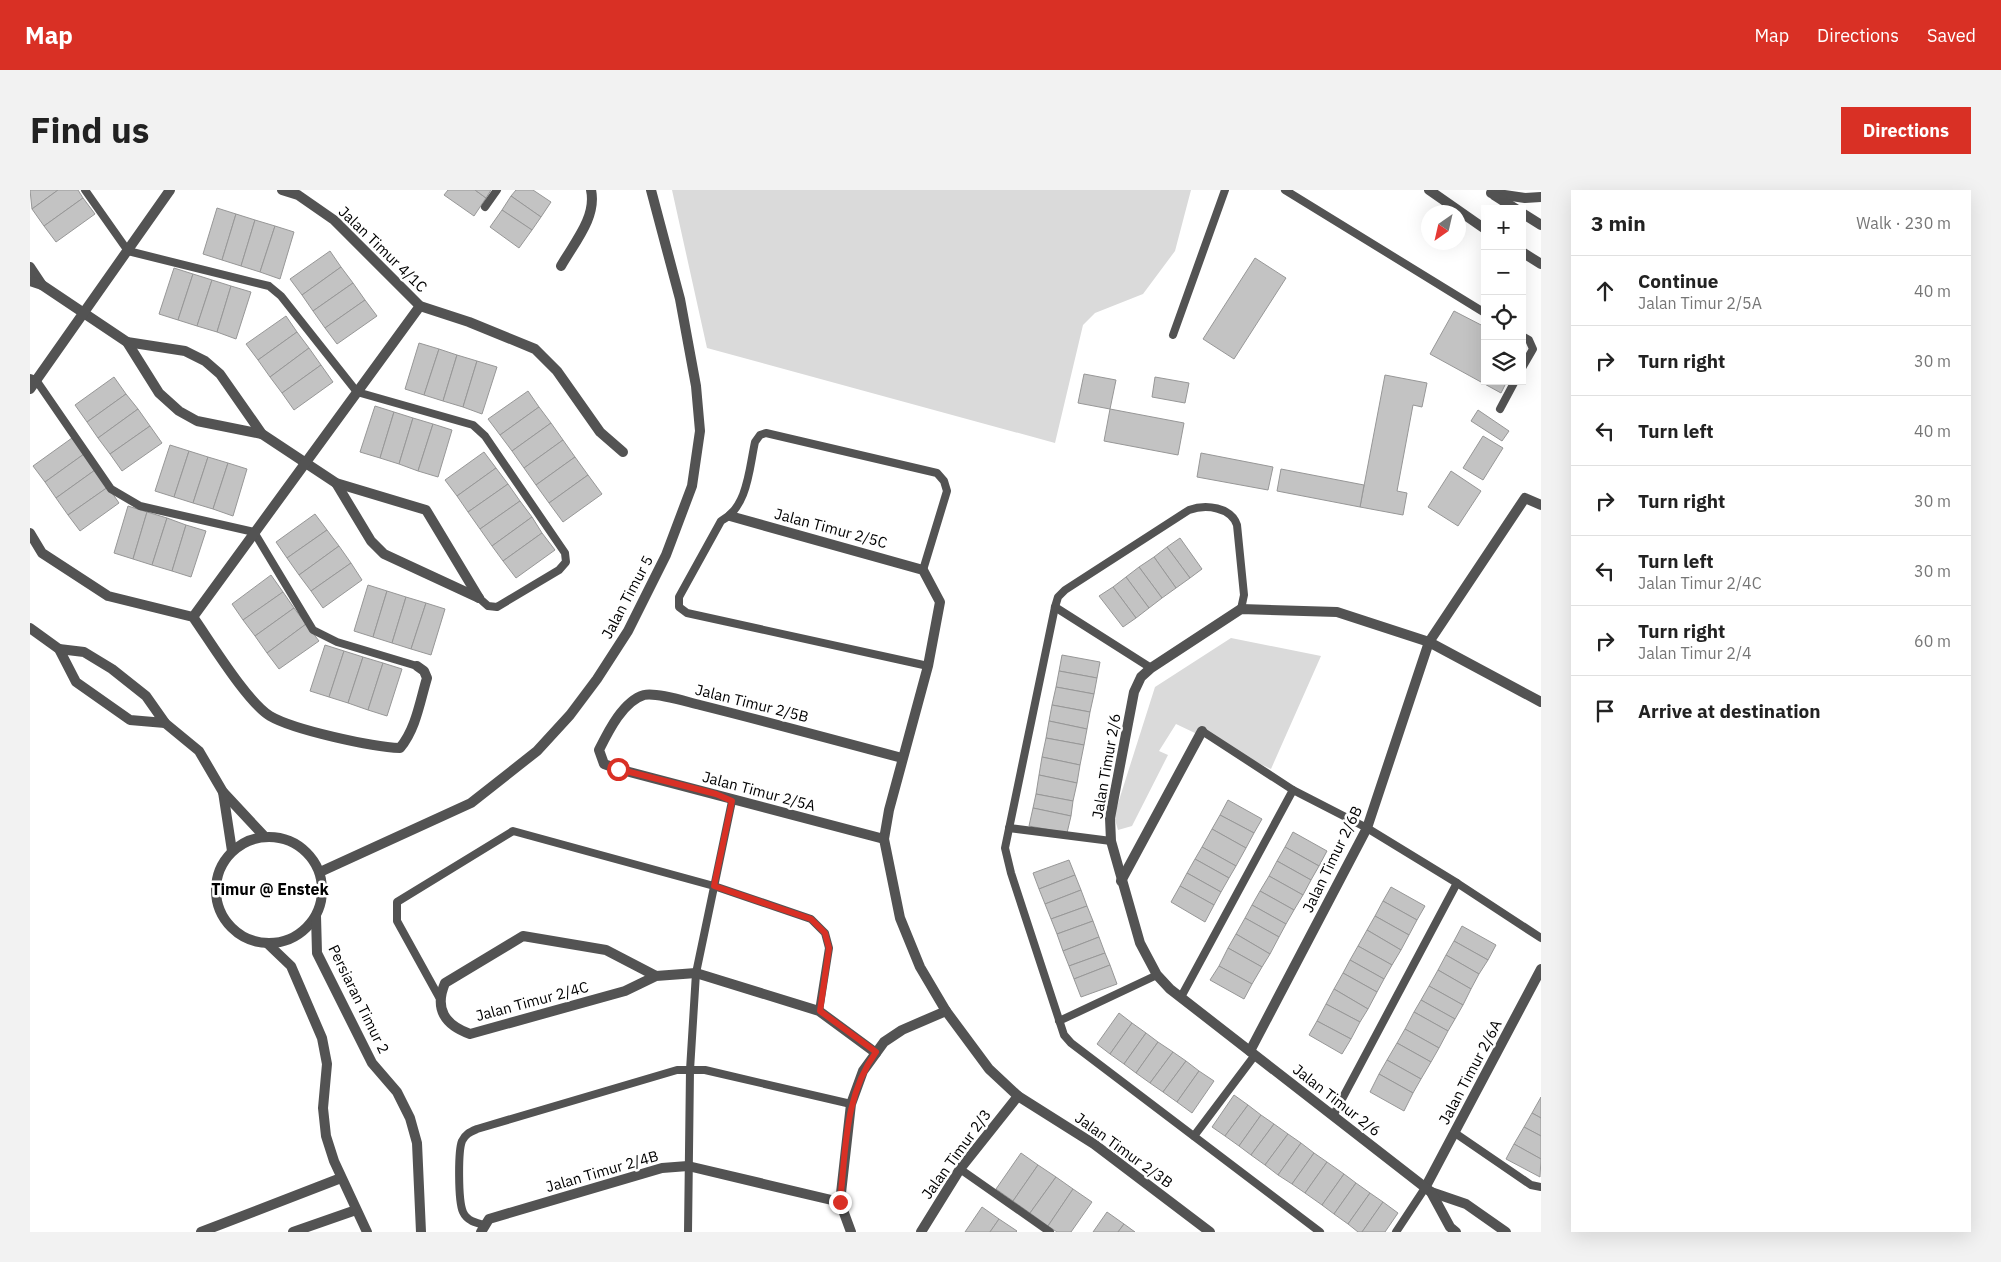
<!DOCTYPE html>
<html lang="en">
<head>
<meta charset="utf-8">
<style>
  body { margin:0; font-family:"IBM Plex Sans",sans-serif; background:#f2f2f2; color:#222 }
  .controls { position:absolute; right:15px; top:15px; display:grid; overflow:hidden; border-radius:0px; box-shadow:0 5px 20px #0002 }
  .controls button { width:45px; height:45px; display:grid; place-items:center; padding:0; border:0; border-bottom:1px solid #e0e0e0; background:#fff; color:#222; font:25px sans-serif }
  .compass { position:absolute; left:1391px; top:15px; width:45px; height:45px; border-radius:50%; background:#fff; box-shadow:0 5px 20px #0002; rotate:214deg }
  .stop { position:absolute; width:15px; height:15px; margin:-11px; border:4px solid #d93025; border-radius:50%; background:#fff }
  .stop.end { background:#d93025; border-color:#fff; box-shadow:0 1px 5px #0008 }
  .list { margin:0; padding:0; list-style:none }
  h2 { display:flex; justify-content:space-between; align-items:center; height:65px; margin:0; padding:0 20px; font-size:21px }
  h2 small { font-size:16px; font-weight:400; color:#767676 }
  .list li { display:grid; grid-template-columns:32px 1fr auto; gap:15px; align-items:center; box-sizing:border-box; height:70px; padding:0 20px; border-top:1px solid #e0e0e0 }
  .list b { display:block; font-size:19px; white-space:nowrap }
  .list p { margin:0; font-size:16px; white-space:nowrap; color:#767676 }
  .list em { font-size:16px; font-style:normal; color:#767676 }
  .icon { flex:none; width:28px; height:28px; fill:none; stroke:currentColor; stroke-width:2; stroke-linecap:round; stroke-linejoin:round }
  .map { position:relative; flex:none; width:1511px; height:1042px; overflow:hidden; border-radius:0px }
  header { display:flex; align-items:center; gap:30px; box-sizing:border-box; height:70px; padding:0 25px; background:#d93025; color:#fff }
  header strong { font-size:24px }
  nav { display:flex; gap:28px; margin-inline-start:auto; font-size:18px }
  .intro { display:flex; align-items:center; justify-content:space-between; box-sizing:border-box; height:120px; padding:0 30px }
  h1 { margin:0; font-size:35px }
  .button { padding:12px 22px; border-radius:0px; background:#d93025; color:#fff; font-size:18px; font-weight:700 }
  main { display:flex; gap:30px; padding:0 30px }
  aside { flex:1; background:#fff; border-radius:0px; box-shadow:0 5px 20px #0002 }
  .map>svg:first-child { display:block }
</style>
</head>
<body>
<header>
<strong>Map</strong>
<nav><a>Map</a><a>Directions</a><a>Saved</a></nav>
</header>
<div class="intro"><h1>Find us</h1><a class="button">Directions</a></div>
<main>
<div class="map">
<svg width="1511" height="1042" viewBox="0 0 1511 1042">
  <rect width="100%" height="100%" fill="#fff"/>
  <g fill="#dadada">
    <polygon points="642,0 1161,0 1145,61 1113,104 1065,123 1053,135 1025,253 677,158"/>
    <polygon points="1201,448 1291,466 1241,579 1146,534 1129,561 1138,565 1102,636 1088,640 1084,626 1125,497"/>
  </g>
  <g fill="#c3c3c3" stroke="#979797">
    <polygon points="0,0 28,0 2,19"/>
    <polygon points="28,0 48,0 53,8 14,36 2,19"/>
    <polygon points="418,0 445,0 456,8 444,26 414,5"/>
    <polygon points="445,0 461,0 456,8"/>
    <polygon points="486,0 503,0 521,12 511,27 481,6"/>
    <polygon points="481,6 511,27 502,40 472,20"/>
    <polygon points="53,8 65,24 26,52 14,36"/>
    <polygon points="187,18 206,24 192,70 173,64"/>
    <polygon points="472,20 502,40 489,58 460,37"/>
    <polygon points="206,24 225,30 211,76 192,70"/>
    <polygon points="225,30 245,36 230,82 211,76"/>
    <polygon points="245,36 264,42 250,89 230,82"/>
    <polygon points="300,61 311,77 272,105 260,89"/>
    <polygon points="1225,68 1256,88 1204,169 1173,149"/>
    <polygon points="311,77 323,93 283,121 272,105"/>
    <polygon points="144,78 163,84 148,130 129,124"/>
    <polygon points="163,84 182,90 167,136 148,130"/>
    <polygon points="182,90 201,96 187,142 167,136"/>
    <polygon points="323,93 335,110 295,138 283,121"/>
    <polygon points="201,96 221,102 206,149 187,142"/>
    <polygon points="335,110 347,126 307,154 295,138"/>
    <polygon points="1424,121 1455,137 1455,191 1477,191 1471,203 1400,164"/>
    <polygon points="256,126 267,142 228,170 216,154"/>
    <polygon points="267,142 279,158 240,187 228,170"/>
    <polygon points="389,153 409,159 394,205 375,199"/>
    <polygon points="279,158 291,175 252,203 240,187"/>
    <polygon points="409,159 427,165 413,211 394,205"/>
    <polygon points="427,165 447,171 433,217 413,211"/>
    <polygon points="447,171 467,177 452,224 433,217"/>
    <polygon points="291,175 303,192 264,220 252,203"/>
    <polygon points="1054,184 1086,190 1080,219 1048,213"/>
    <polygon points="1355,185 1397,193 1392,217 1383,215 1367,301 1377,303 1373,325 1330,317"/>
    <polygon points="84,187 96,204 57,232 45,215"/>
    <polygon points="1125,187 1159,193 1155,213 1122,207"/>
    <polygon points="498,201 509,217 470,245 458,229"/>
    <polygon points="96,204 108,219 68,248 57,232"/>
    <polygon points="345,216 364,222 350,268 330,262"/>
    <polygon points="509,217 521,233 482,261 470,245"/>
    <polygon points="108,219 120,236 80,264 68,248"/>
    <polygon points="1080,219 1154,233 1148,265 1074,251"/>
    <polygon points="1448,220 1479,241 1472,251 1441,231"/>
    <polygon points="364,222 383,228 369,274 350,268"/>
    <polygon points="383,228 403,234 388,281 369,274"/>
    <polygon points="521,233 533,250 494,278 482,261"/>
    <polygon points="403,234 422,240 408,287 388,281"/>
    <polygon points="120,236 132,253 92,281 80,264"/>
    <polygon points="1453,246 1473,258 1453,290 1433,278"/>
    <polygon points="42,248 54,264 15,292 3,276"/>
    <polygon points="533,250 545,267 506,295 494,278"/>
    <polygon points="140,255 159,261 144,307 125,301"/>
    <polygon points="159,261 178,267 163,313 144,307"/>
    <polygon points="454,262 466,278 427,306 415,290"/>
    <polygon points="1171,263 1243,277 1238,300 1167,287"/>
    <polygon points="54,264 65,280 26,308 15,292"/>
    <polygon points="178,267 198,273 183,319 163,313"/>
    <polygon points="545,267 558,285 519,313 506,295"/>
    <polygon points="198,273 217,279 203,326 183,319"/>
    <polygon points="466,278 478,294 438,322 427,306"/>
    <polygon points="1251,279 1334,295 1330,317 1247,301"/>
    <polygon points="65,280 78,297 38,325 26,308"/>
    <polygon points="1421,281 1451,301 1428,336 1398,317"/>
    <polygon points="558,285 572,304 533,332 519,313"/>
    <polygon points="478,294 490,311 450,339 438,322"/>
    <polygon points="78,297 89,313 50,341 38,325"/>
    <polygon points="490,311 502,327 462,356 450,339"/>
    <polygon points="98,316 117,322 103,369 84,363"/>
    <polygon points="117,322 137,328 122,375 103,369"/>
    <polygon points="285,324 297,340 257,368 246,352"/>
    <polygon points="502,327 512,343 473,371 462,356"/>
    <polygon points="137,328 156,335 142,381 122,375"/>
    <polygon points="156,335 176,341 161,387 142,381"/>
    <polygon points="297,340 309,356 269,385 257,368"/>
    <polygon points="512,343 525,360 486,388 473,371"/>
    <polygon points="1150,348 1172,379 1160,388 1137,357"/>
    <polygon points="309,356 321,373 281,401 269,385"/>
    <polygon points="1137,357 1160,388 1146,398 1124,367"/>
    <polygon points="1124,367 1146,398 1132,408 1109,377"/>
    <polygon points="321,373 332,390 293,418 281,401"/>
    <polygon points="1109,377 1132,408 1119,418 1096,387"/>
    <polygon points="241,385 253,402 213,430 202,414"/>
    <polygon points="1096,387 1119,418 1106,428 1083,397"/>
    <polygon points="338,395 357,401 343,447 324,441"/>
    <polygon points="1083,397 1106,428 1093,437 1069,406"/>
    <polygon points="357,401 376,407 362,453 343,447"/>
    <polygon points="253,402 264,418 225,446 213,430"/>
    <polygon points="376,407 396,413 381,459 362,453"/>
    <polygon points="396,413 415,419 401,465 381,459"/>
    <polygon points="264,418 276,434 237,463 225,446"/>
    <polygon points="276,434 289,451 249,479 237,463"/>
    <polygon points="295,455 314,461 299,507 280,501"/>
    <polygon points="314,461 333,467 318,513 299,507"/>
    <polygon points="1032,465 1070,472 1067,488 1029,481"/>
    <polygon points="333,467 353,473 338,520 318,513"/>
    <polygon points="353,473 372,479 357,526 338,520"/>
    <polygon points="1029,481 1067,488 1064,504 1026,497"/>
    <polygon points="1026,497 1064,504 1060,522 1022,515"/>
    <polygon points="1022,515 1060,522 1057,539 1019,531"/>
    <polygon points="1019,531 1057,539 1054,555 1016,548"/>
    <polygon points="1016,548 1054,555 1050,575 1012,567"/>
    <polygon points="1012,567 1050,575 1047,593 1009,585"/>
    <polygon points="1009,585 1047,593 1043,611 1006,604"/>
    <polygon points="1006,604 1043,611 1041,626 1003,618"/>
    <polygon points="1198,610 1232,629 1224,643 1190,625"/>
    <polygon points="1003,618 1041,626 1037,643 999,636"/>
    <polygon points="1190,625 1224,643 1216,658 1182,639"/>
    <polygon points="1182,639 1216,658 1206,676 1172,657"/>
    <polygon points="1263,642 1297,661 1289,676 1255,657"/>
    <polygon points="1172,657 1206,676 1199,688 1165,669"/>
    <polygon points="1255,657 1289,676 1281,690 1247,671"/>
    <polygon points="1165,669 1199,688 1191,702 1157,683"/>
    <polygon points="1039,670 1045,685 1009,699 1003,683"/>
    <polygon points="1247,671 1281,690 1273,705 1239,686"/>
    <polygon points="1157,683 1191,702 1184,715 1150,696"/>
    <polygon points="1045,685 1051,700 1015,714 1009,699"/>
    <polygon points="1239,686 1273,705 1264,720 1230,701"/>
    <polygon points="1150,696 1184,715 1175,732 1141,712"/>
    <polygon points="1361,697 1395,716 1387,730 1353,711"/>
    <polygon points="1051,700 1057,716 1021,729 1015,714"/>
    <polygon points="1230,701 1264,720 1256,734 1222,715"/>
    <polygon points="1353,711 1387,730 1379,745 1345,726"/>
    <polygon points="1222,715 1256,734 1249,747 1215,728"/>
    <polygon points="1057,716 1063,731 1027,744 1021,729"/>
    <polygon points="1345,726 1379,745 1371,760 1337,740"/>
    <polygon points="1215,728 1249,747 1240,764 1206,744"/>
    <polygon points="1063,731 1069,747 1033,761 1027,744"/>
    <polygon points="1432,736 1466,755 1458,770 1424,751"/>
    <polygon points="1337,740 1371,760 1362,775 1328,756"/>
    <polygon points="1206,744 1240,764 1232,777 1198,758"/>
    <polygon points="1069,747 1075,763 1039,776 1033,761"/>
    <polygon points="1424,751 1458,770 1449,784 1416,765"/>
    <polygon points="1328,756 1362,775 1354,789 1320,770"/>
    <polygon points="1198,758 1232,777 1222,794 1189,776"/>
    <polygon points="1075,763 1080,775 1044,789 1039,776"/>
    <polygon points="1416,765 1449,784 1441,799 1408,780"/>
    <polygon points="1320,770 1354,789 1347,802 1313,783"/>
    <polygon points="1080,775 1087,794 1051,807 1044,789"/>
    <polygon points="1189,776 1222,794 1214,809 1180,790"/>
    <polygon points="1408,780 1441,799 1433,815 1399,796"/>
    <polygon points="1313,783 1347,802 1338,819 1304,799"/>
    <polygon points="1399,796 1433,815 1425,829 1391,810"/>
    <polygon points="1304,799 1338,819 1330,832 1296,814"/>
    <polygon points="1391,810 1425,829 1418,841 1384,822"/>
    <polygon points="1296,814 1330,832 1321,849 1287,831"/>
    <polygon points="1384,822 1418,841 1409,858 1375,839"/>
    <polygon points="1089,823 1102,833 1080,864 1067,854"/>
    <polygon points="1287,831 1321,849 1312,864 1279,845"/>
    <polygon points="1102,833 1116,843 1094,874 1080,864"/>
    <polygon points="1375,839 1409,858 1401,872 1367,853"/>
    <polygon points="1116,843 1128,852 1106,883 1094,874"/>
    <polygon points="1128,852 1143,862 1120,893 1106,883"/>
    <polygon points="1367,853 1401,872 1391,889 1357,870"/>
    <polygon points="1143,862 1156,871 1133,902 1120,893"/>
    <polygon points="1357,870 1391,889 1383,903 1349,884"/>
    <polygon points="1156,871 1169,881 1147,912 1133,902"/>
    <polygon points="1169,881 1184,891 1162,923 1147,912"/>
    <polygon points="1349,884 1383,903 1374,921 1340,902"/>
    <polygon points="1204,905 1218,915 1195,946 1182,937"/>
    <polygon points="1511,907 1511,928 1502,923"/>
    <polygon points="1218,915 1231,925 1209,956 1195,946"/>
    <polygon points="1502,923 1511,928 1511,946 1494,937"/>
    <polygon points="1231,925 1244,934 1221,965 1209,956"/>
    <polygon points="1244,934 1258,944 1235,975 1221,965"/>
    <polygon points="1494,937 1511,946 1511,969 1484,954"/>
    <polygon points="1258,944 1271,953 1248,985 1235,975"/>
    <polygon points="1271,953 1284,963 1262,994 1248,985"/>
    <polygon points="1484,954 1511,969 1510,987 1476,969"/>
    <polygon points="991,963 1008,975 983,1011 966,999"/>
    <polygon points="1284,963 1297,972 1275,1003 1262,994"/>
    <polygon points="1297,972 1314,984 1292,1015 1275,1003"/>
    <polygon points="1008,975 1026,987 1000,1023 983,1011"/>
    <polygon points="1314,984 1326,993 1304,1024 1292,1015"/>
    <polygon points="1026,987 1043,999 1018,1036 1000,1023"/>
    <polygon points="1326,993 1340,1003 1318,1034 1304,1024"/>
    <polygon points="1043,999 1062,1012 1041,1042 1027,1042 1018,1036"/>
    <polygon points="1340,1003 1353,1012 1332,1042 1328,1042 1318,1034"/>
    <polygon points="1353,1012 1368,1023 1355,1042 1332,1042"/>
    <polygon points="952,1017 969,1029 960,1042 935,1042"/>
    <polygon points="1077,1022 1094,1034 1088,1042 1063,1042"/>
    <polygon points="969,1029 987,1041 986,1042 960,1042"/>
    <polygon points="1094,1034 1105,1042 1088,1042"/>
  </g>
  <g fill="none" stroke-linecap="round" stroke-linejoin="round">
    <g stroke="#535353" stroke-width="8">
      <polyline points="55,0 98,61 239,96 251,106 327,202 443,235 455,246 535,363 536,372 529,380 467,417 458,416 449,408"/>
      <polyline points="1255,0 1455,123"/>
      <polyline points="455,17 467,0"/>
      <polyline points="1143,145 1195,0"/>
      <polyline points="1492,146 1499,150 1503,159 1492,178"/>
      <polyline points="0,188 6,190 81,299 110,316 224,342 283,440 307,452 387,476"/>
      <polyline points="1470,219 1485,191"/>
      <path d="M893,380L917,301L914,291L907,283L736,243L730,245L725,252C719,279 718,317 691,331L649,407V417L657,423L898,476"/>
      <polyline points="1025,417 1121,478"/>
      <path d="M1211,419L1214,405L1207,335C1201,317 1176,314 1159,320L1035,400L1028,407L1025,417L975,658L981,683L1034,845L1041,853L1290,1042"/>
      <polyline points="1172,541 1263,600"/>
      <polyline points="979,638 1081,651"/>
      <polyline points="1427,693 1511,748"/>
      <polyline points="409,807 367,731 367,712 483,641 684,696 781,729 795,743 799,758 789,821"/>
      <polyline points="1151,807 1263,600 1337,638 1427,693 1303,926"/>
      <polyline points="1029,831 1127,785"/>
      <polyline points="1425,943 1501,995 1511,997"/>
      <polyline points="1164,946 1225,865"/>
      <polyline points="930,979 1020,1042"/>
      <path d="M455,1035C446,1033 437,1031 433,1022C428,1011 428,961 432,951C435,944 440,942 447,939L647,880H675L821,914"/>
      <polyline points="658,1042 660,880 666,783 702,611"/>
      <polyline points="1366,1042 1395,998"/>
    </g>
    <g stroke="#535353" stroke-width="10">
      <polyline points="252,0 268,5 304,30 390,116 439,132 505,159 527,181 570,242 593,262"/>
      <path d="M531,76C544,53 567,27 561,0"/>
      <polyline points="0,77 12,95"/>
      <polyline points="0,91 12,95 97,152 129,203 149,221 167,231 232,244"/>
      <polyline points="97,152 155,161 175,171 190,184 232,244 306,293 396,320 449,408"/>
      <polyline points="0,199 140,0"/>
      <polyline points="306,293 341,351 354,364 449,408"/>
      <polyline points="700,326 893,380 910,412 898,476 859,620 854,649 870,728 890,777 916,821 959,879 988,906 1064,954 1180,1042"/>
      <path d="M0,343L12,363L78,406L163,427C180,451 217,512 240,526C264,540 342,557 370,558C386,539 390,511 397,488L394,481L387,476"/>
      <polyline points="163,427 390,116"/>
      <polyline points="0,438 29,459 46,492 100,530 135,533"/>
      <polyline points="29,459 54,462 82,479 116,506 135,533 169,561 193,602 234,646"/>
      <polyline points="193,602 202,661"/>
      <path d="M854,649L588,579L574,574L569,560C578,542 593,511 614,505C626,502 657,512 670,515C738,532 805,550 872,568"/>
      <polyline points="1091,691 1172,541"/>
      <path d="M626,786L576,760L493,746L415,793C404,819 415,835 440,844L595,801L626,786L666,783L789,821L846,863"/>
      <polyline points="1220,861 1337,638 1399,452 1495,308 1511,315"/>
      <polyline points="1395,998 1511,779"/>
      <polyline points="1401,1002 1436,1014 1476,1042"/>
      <polyline points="171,1042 311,988"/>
      <polyline points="263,1042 326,1020"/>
      <polyline points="451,1042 459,1029 632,978 658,976 810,1012"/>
      <polyline points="821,1042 810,1012 821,914 833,881 854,852 872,840 916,821"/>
      <polyline points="891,1042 930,979 988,906"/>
      <polyline points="1426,1042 1420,1037 1401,1002 1140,799 1127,785 1110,753 1081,651 1080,628 1104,502 1111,487 1121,478 1211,419 1307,422 1399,452 1511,512"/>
    </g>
    <g stroke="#535353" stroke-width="10">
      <polyline points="1399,0 1455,39"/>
      <polyline points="1461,3 1495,8 1511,7"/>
      <polyline points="1464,5 1486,19"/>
      <polyline points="1492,23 1511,35"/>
      <polyline points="1492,62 1511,74"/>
      <circle cx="239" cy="700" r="53"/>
      <polyline points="290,682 441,613 507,561 540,525 567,489 598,441 636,365 662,296 670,241 666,196 650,109 621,0"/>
      <polyline points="286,726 287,763 342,873 367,902 380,928 387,953 391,1042"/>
      <polyline points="238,754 261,776 292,848 297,874 293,918 296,946 304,971 337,1042"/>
    </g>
  </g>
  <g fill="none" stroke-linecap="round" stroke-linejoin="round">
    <path stroke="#d93025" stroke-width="6" d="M588,579L686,604L702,611L684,696L781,729L795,743L799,758L790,821L846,862C814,906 816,960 810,1012"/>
  </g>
  <g text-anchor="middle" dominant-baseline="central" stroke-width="5" stroke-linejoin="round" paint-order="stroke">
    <g font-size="15" fill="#000" stroke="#fff">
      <text transform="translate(353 59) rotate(44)">Jalan Timur 4/1C</text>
      <text transform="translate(801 338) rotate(15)">Jalan Timur 2/5C</text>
      <text transform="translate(597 407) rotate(-62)">Jalan Timur 5</text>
      <text transform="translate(722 513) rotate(14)">Jalan Timur 2/5B</text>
      <text transform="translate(1076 576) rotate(-80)">Jalan Timur 2/6</text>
      <text transform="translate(729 601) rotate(15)">Jalan Timur 2/5A</text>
      <text transform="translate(1302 669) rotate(-64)">Jalan Timur 2/6B</text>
      <text transform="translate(329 809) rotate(64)">Persiaran Timur 2</text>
      <text transform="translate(502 811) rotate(-15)">Jalan Timur 2/4C</text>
      <text transform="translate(1440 882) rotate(-62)">Jalan Timur 2/6A</text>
      <text transform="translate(1307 910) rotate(38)">Jalan Timur 2/6</text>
      <text transform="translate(1094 960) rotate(36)">Jalan Timur 2/3B</text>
      <text transform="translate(926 964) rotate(-54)">Jalan Timur 2/3</text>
      <text transform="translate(572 981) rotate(-16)">Jalan Timur 2/4B</text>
    </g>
    <g font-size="16" font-weight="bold" fill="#000" stroke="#fff">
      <text x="240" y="699">Timur @ Enstek</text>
    </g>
  </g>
</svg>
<div class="controls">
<button>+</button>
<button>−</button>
<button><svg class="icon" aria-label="locate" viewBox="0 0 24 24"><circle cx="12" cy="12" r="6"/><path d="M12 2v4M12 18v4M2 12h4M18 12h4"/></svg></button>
<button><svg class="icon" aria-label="layers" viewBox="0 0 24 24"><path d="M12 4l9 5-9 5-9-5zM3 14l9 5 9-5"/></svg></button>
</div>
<svg class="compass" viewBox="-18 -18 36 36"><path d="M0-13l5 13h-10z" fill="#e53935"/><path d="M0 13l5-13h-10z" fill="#767676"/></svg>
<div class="stop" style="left:588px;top:579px"></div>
<div class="stop end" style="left:810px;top:1012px"></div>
</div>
<aside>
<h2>3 min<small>Walk · 230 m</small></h2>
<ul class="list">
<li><svg class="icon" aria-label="ahead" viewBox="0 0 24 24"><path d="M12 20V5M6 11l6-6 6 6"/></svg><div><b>Continue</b><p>Jalan Timur 2/5A</p></div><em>40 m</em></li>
<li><svg class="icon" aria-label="right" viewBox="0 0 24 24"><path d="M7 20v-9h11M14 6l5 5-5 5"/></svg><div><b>Turn right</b></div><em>30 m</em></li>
<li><svg class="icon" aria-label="left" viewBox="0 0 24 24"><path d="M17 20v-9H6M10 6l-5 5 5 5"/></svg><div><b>Turn left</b></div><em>40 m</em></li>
<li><svg class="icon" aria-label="right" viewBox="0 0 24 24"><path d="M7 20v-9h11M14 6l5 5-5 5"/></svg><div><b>Turn right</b></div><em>30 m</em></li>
<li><svg class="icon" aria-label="left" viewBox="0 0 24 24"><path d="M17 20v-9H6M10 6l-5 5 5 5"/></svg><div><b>Turn left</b><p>Jalan Timur 2/4C</p></div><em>30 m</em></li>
<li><svg class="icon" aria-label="right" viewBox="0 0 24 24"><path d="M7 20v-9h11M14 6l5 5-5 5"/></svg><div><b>Turn right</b><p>Jalan Timur 2/4</p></div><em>60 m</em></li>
<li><svg class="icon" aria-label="arrive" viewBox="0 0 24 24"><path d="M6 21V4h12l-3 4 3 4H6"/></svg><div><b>Arrive at destination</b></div></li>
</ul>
</aside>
</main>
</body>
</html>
